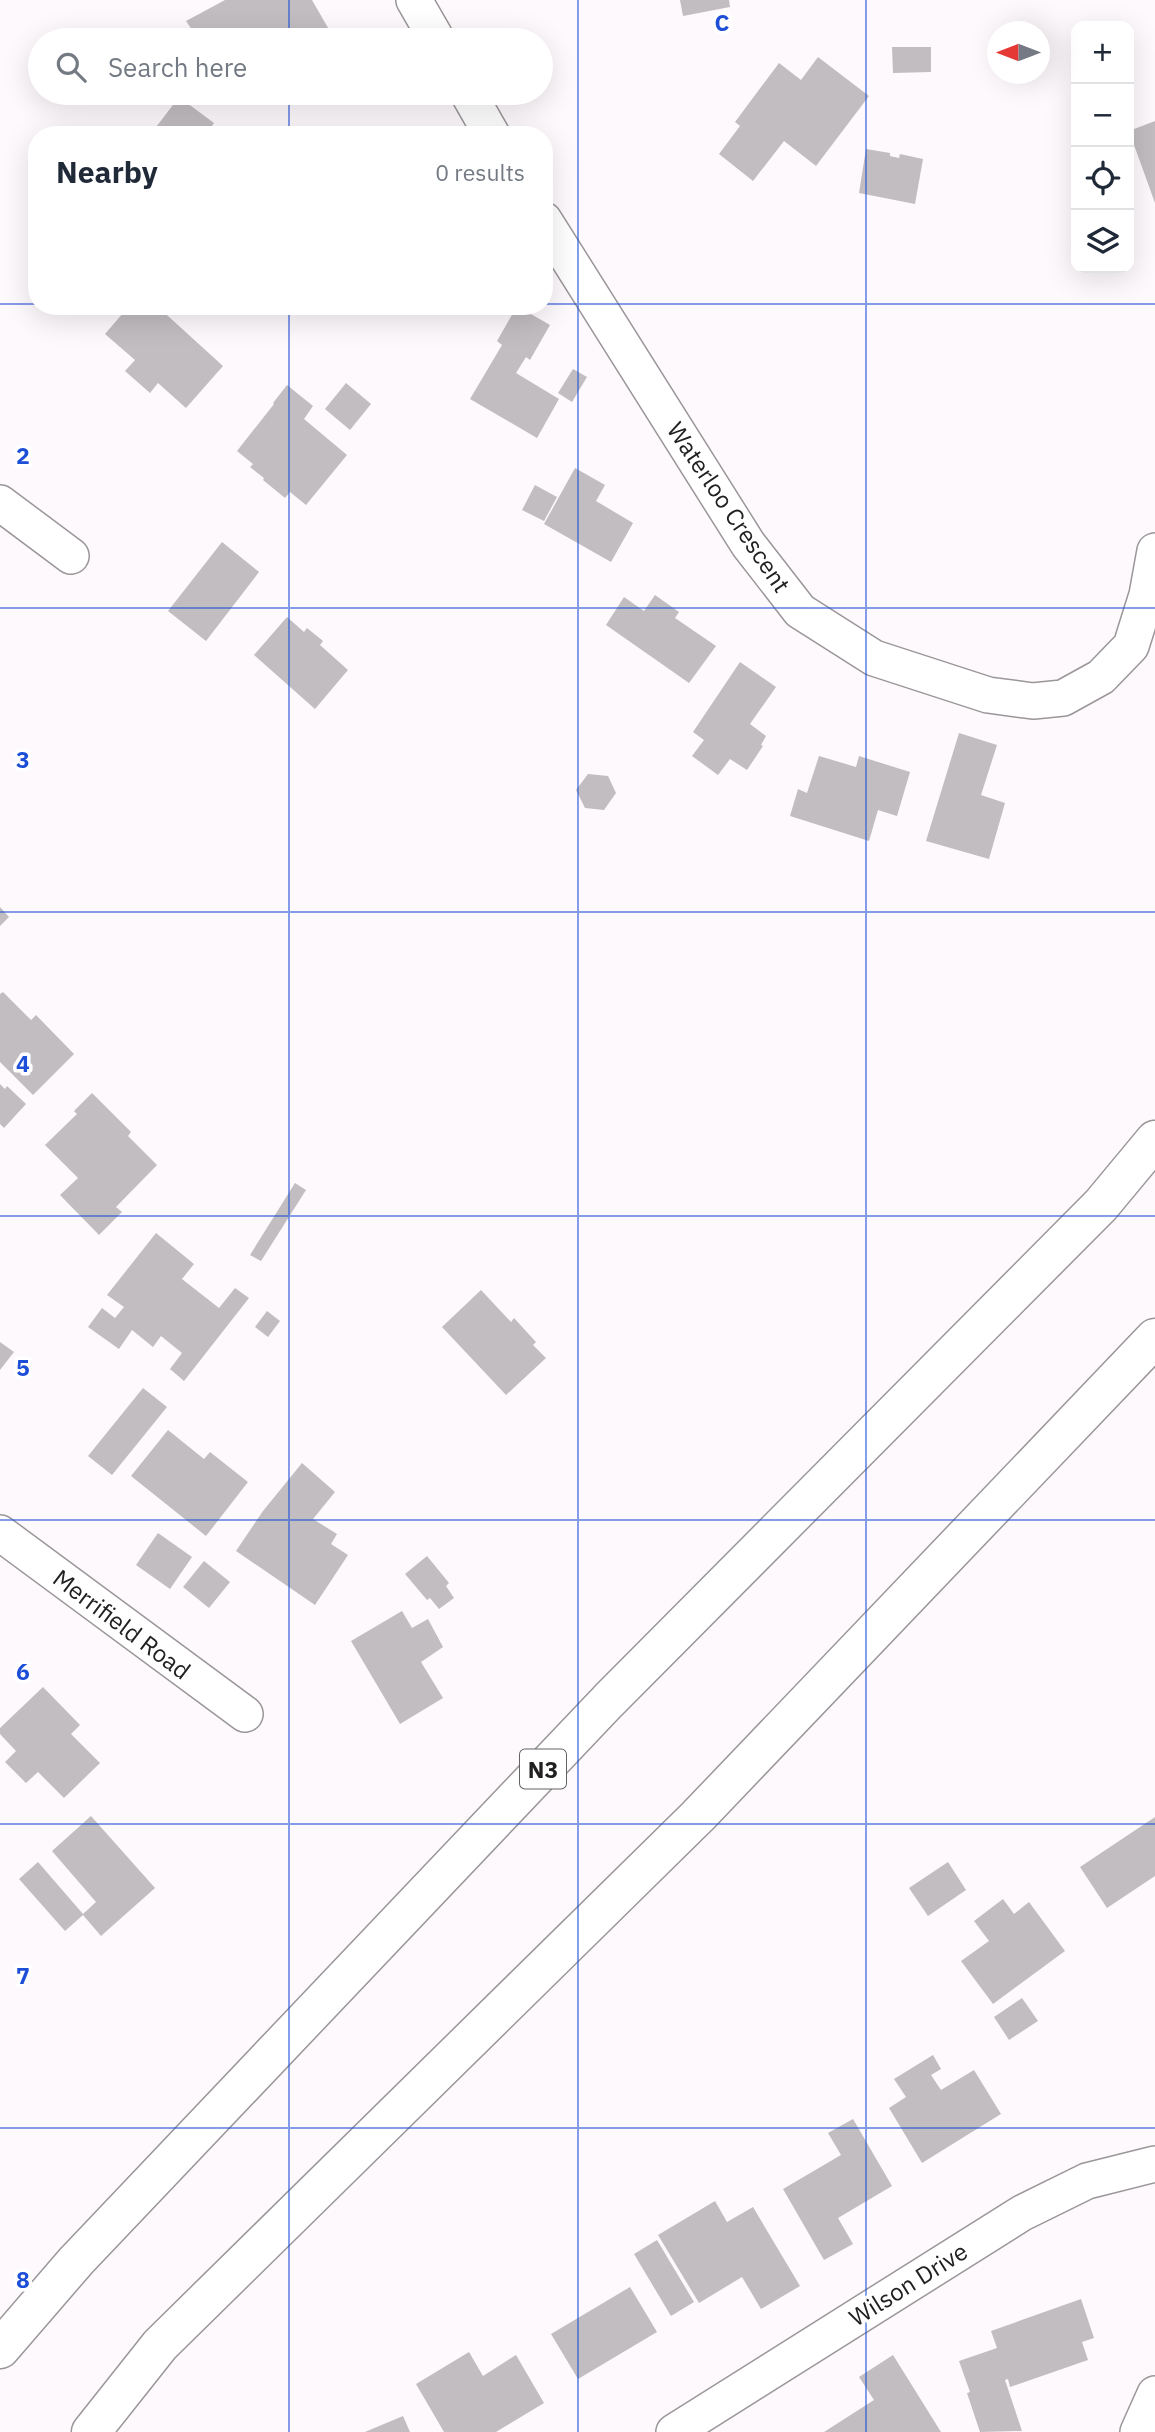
<!DOCTYPE html>
<html lang="en">
<head>
<meta charset="utf-8">
<style>
  body { margin:0; font-family:"IBM Plex Sans",sans-serif; background:#f6f6f7; color:#1f2937 }
  .controls { position:absolute; right:21px; top:21px; display:grid; overflow:hidden; border-radius:14px; box-shadow:0 7px 28px #0002 }
  .controls button { width:63px; height:63px; display:grid; place-items:center; padding:0; border:0; border-bottom:2px solid #e0e1e3; background:#fff; color:#1f2937; font:35px sans-serif }
  .compass { position:absolute; left:987px; top:21px; width:63px; height:63px; border-radius:50%; background:#fff; box-shadow:0 7px 28px #0002; rotate:270deg }
  .list { margin:0; padding:0; list-style:none }
  h2 { display:flex; justify-content:space-between; align-items:center; height:91px; margin:0; padding:0 28px; font-size:30px }
  h2 small { font-size:23px; font-weight:400; color:#747a83 }
  .icon { flex:none; width:38px; height:38px; fill:none; stroke:currentColor; stroke-width:2; stroke-linecap:round; stroke-linejoin:round }
  .map { position:relative; flex:none; width:1155px; height:2432px; overflow:hidden }
  .search { position:absolute; background:#fff; box-shadow:0 7px 28px #0002; left:28px; top:28px; width:525px; height:77px; display:flex; align-items:center; gap:18px; box-sizing:border-box; padding:0 24px; border-radius:38px; color:#747a83; font-size:26px }
  .panel { position:absolute; background:#fff; box-shadow:0 7px 28px #0002; left:28px; top:126px; width:525px; height:189px; border-radius:28px }
  .map>svg:first-child { display:block }
</style>
</head>
<body>
<div class="map">
<svg width="1155" height="2432" viewBox="0 0 1155 2432">
  <rect width="100%" height="100%" fill="#fef9fc"/>
  <g fill="#c1bdc0">
    <polygon points="225,0 312,0 335,40 252,40 245,29 194,33 186,21"/>
    <polygon points="680,0 729,0 730,7 683,16"/>
    <polygon points="892,47 931,47 931,72 893,73"/>
    <polygon points="818,57 869,96 816,166 784,141 753,181 719,154 740,126 735,122 779,63 801,80"/>
    <polygon points="301,93 328,93 307,105"/>
    <polygon points="179,97 214,123 206,135 150,135"/>
    <polygon points="1155,121 1155,203 1129,131"/>
    <polygon points="866,149 890,153 890,156 899,158 900,154 923,159 915,204 859,193"/>
    <polygon points="129,306 157,306 223,366 186,408 158,383 150,393 125,371 135,360 105,334"/>
    <polygon points="517,306 550,325 530,360 526,357 516,373 559,399 537,438 470,399 502,345 497,341"/>
    <polygon points="573,369 587,377 572,402 558,393"/>
    <polygon points="346,383 371,404 350,430 325,409"/>
    <polygon points="287,385 313,406 304,419 347,455 306,505 290,492 285,498 263,480 264,478 250,467 253,464 237,451 274,404 273,403"/>
    <polygon points="575,468 605,485 596,501 633,523 611,562 544,524"/>
    <polygon points="535,485 557,497 544,521 522,510"/>
    <polygon points="222,542 259,572 206,641 168,611"/>
    <polygon points="655,595 679,612 675,618 716,646 689,683 606,625 624,597 644,611"/>
    <polygon points="287,617 304,632 307,628 323,641 320,645 348,670 315,709 254,655"/>
    <polygon points="740,662 776,687 750,724 766,736 761,745 763,746 747,770 730,759 718,775 692,756 704,740 693,732"/>
    <polygon points="959,733 997,745 981,795 1005,803 989,859 926,841"/>
    <polygon points="819,756 856,767 859,756 910,772 897,816 878,810 869,841 790,816 798,789 807,793"/>
    <polygon points="588,774 608,776 616,793 604,810 585,808 576,790"/>
    <polygon points="0,907 9,917 0,926"/>
    <polygon points="3,992 31,1020 36,1015 74,1054 33,1095 0,1062 0,994"/>
    <polygon points="0,1084 5,1089 7,1086 26,1104 4,1128 0,1124"/>
    <polygon points="92,1093 131,1132 128,1136 157,1165 116,1207 122,1212 99,1235 60,1195 78,1178 45,1145 77,1114 74,1111"/>
    <polygon points="295,1183 306,1190 261,1261 250,1255"/>
    <polygon points="156,1233 194,1264 182,1279 219,1308 235,1288 249,1298 184,1381 170,1369 182,1353 161,1336 153,1347 132,1330 119,1349 88,1327 102,1308 115,1318 124,1307 107,1295"/>
    <polygon points="481,1290 511,1322 514,1318 536,1342 533,1345 546,1358 506,1395 442,1327"/>
    <polygon points="267,1311 280,1321 268,1337 255,1327"/>
    <polygon points="0,1342 14,1352 0,1370"/>
    <polygon points="143,1388 167,1407 112,1475 88,1456"/>
    <polygon points="168,1430 204,1459 210,1452 248,1482 206,1536 131,1476"/>
    <polygon points="302,1463 335,1492 313,1519 337,1534 331,1544 348,1555 315,1605 236,1551 263,1511"/>
    <polygon points="158,1533 192,1557 170,1589 136,1565"/>
    <polygon points="427,1556 449,1583 446,1586 454,1598 439,1609 430,1598 427,1600 405,1574"/>
    <polygon points="204,1561 230,1582 209,1608 183,1587"/>
    <polygon points="402,1611 412,1628 428,1619 443,1647 421,1662 443,1698 400,1724 351,1641"/>
    <polygon points="43,1687 80,1725 71,1734 100,1763 64,1798 38,1772 26,1783 5,1762 16,1751 0,1734 0,1728"/>
    <polygon points="91,1816 155,1888 101,1936 83,1915 65,1931 19,1879 38,1862 83,1914 96,1902 52,1851"/>
    <polygon points="1155,1817 1155,1876 1107,1908 1080,1867"/>
    <polygon points="948,1862 966,1890 928,1916 909,1888"/>
    <polygon points="1003,1899 1014,1914 1029,1902 1065,1951 993,2004 961,1961 989,1941 974,1921"/>
    <polygon points="1022,1998 1038,2021 1009,2040 994,2017"/>
    <polygon points="933,2055 941,2069 931,2075 941,2090 974,2070 1001,2114 922,2163 889,2108 906,2097 894,2079"/>
    <polygon points="853,2119 892,2186 838,2218 853,2244 824,2260 783,2189 841,2155 828,2133"/>
    <polygon points="715,2201 727,2222 753,2207 800,2286 761,2309 742,2277 699,2303 658,2235"/>
    <polygon points="657,2240 694,2302 671,2316 634,2254"/>
    <polygon points="630,2287 657,2332 578,2379 551,2334"/>
    <polygon points="1081,2299 1094,2338 1082,2342 1088,2360 1010,2387 1008,2379 1005,2380 1022,2431 980,2432 967,2393 970,2392 959,2361 997,2348 991,2331"/>
    <polygon points="469,2352 483,2376 516,2355 544,2403 496,2432 444,2432 416,2384"/>
    <polygon points="893,2355 941,2432 824,2432 874,2400 859,2377"/>
    <polygon points="403,2416 410,2432 365,2432"/>
  </g>
  <g fill="none" stroke-linecap="round" stroke-linejoin="round">
    <defs>
      <g id="street">
        <polyline points="414,0 437,40"/>
        <polyline points="468,93 492,135"/>
        <polyline points="544,220 748,544 800,611 874,658 988,695 1033,701 1063,698 1101,677 1131,646 1147,595 1155,551"/>
        <polyline points="0,503 71,556"/>
        <polyline points="0,1533 245,1714"/>
        <polyline points="674,2432 1022,2213 1087,2181 1155,2164"/>
        <polyline points="1138,2432 1155,2394"/>
      </g>
      <g id="highway">
        <polyline points="0,2349 76,2261 608,1701 1101,1205 1155,1140"/>
        <polyline points="91,2432 160,2345 698,1816 1155,1338"/>
      </g>
    </defs>
    <use href="#street" stroke="#9a9699" stroke-width="38"/>
    <use href="#highway" stroke="#9a9699" stroke-width="41"/>
    <use href="#street" stroke="#fff" stroke-width="35"/>
    <use href="#highway" stroke="#fff" stroke-width="38"/>
  </g>
  <path fill="none" stroke="#1d4ed8" stroke-width="2" stroke-opacity="0.55" d="M289,0V40M578,0V2432M866,0V2432M289,93V135M0,304H37M544,304H1155M289,306V2432M0,608H1155M0,912H1155M0,1216H1155M0,1520H1155M0,1824H1155M0,2128H1155"/>
  <g text-anchor="middle" dominant-baseline="central" stroke-width="7" stroke-linejoin="round" paint-order="stroke">
    <rect fill="#fff" stroke="#646364" stroke-width="2" x="520" y="1749.5" width="46" height="39" rx="5"/>
    <g font-size="23" font-weight="bold" fill="#222021">
      <text x="543" y="1769">N3</text>
    </g>
    <g font-size="24" fill="#222021" stroke="#fff">
      <text transform="translate(729 507) rotate(56)">Waterloo Crescent</text>
      <text transform="translate(122 1624) rotate(37)">Merrifield Road</text>
      <text transform="translate(908 2284) rotate(-32)">Wilson Drive</text>
    </g>
  </g>
  <g font-size="23" text-anchor="middle" font-weight="bold" fill="#1d4ed8" stroke="#fff" stroke-width="7" stroke-linejoin="round" paint-order="stroke">
    <text x="722" y="31">C</text>
    <text x="23" y="464">2</text>
    <text x="23" y="768">3</text>
    <text x="23" y="1072">4</text>
    <text x="23" y="1376">5</text>
    <text x="23" y="1680">6</text>
    <text x="23" y="1984">7</text>
    <text x="23" y="2288">8</text>
  </g>
</svg>
<div class="controls">
<button>+</button>
<button>−</button>
<button><svg class="icon" aria-label="locate" viewBox="0 0 24 24"><circle cx="12" cy="12" r="6"/><path d="M12 2v4M12 18v4M2 12h4M18 12h4"/></svg></button>
<button><svg class="icon" aria-label="layers" viewBox="0 0 24 24"><path d="M12 4l9 5-9 5-9-5zM3 14l9 5 9-5"/></svg></button>
</div>
<svg class="compass" viewBox="-18 -18 36 36"><path d="M0-13l5 13h-10z" fill="#e53935"/><path d="M0 13l5-13h-10z" fill="#747a83"/></svg>
<div class="search"><svg class="icon" aria-label="search" viewBox="0 0 24 24"><circle cx="10" cy="10" r="6"/><path d="M15 15l6 6"/></svg>Search here</div>
<section class="panel">
<h2>Nearby<small>0 results</small></h2>
<ul class="list">
</ul>
</section>
</div>
</body>
</html>
